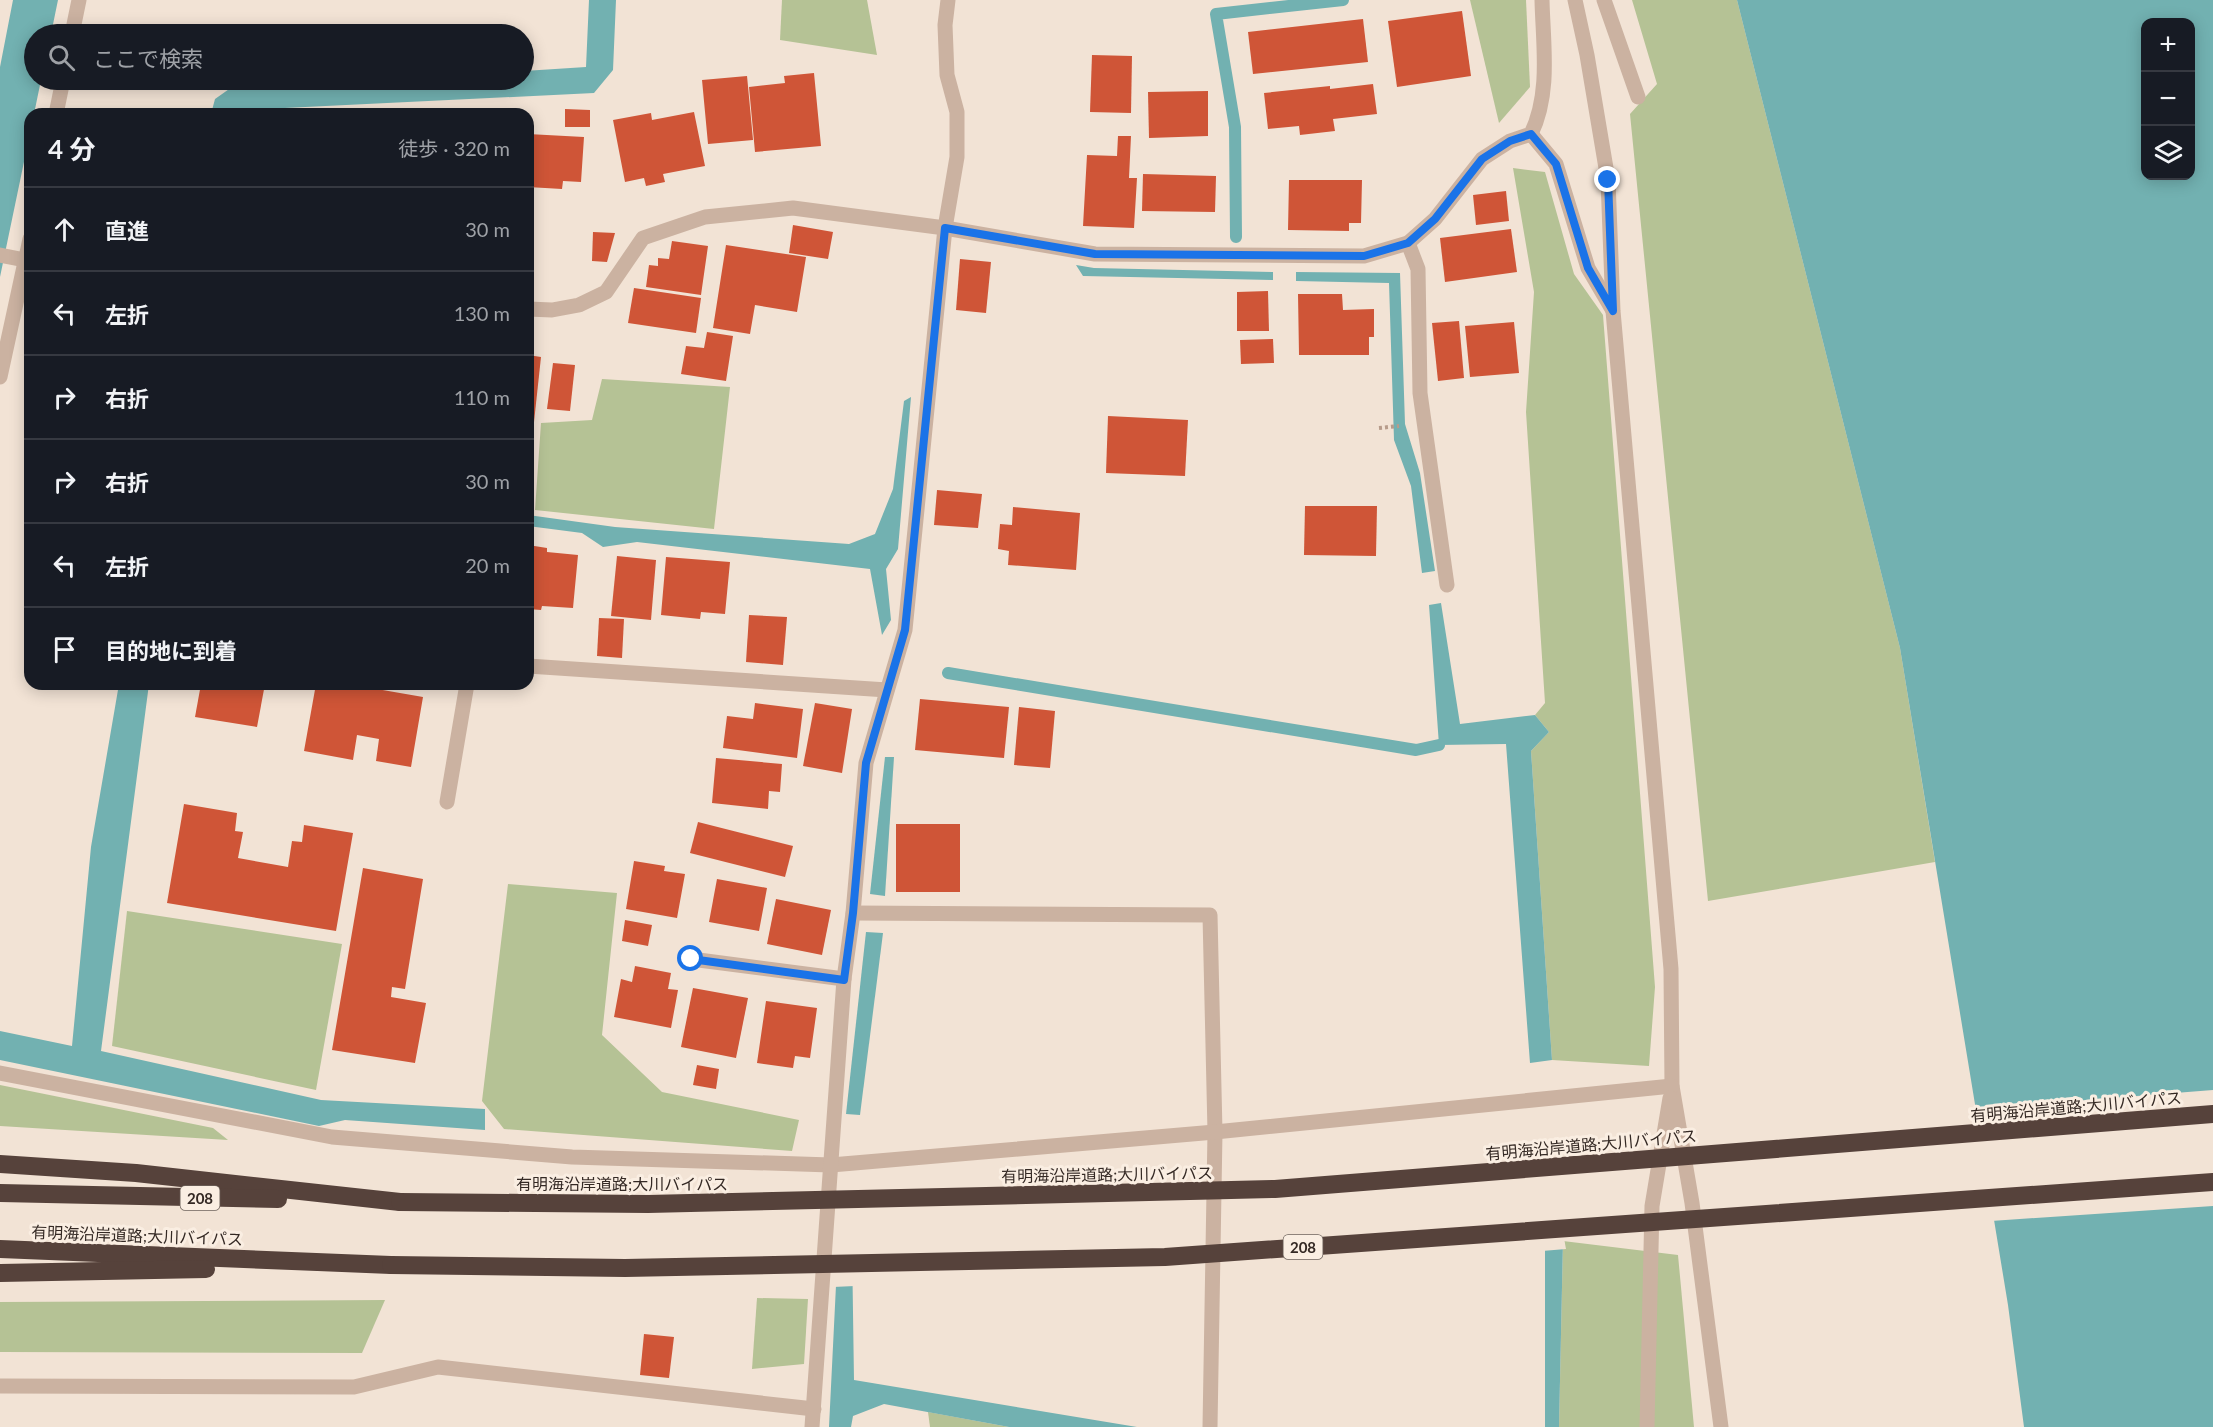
<!DOCTYPE html>
<html lang="ja">
<head>
<meta charset="utf-8">
<style>
  body { margin:0; font-family:Lato,"Noto Sans JP",sans-serif; background:#20242c; color:#f1f3f6 }
  .controls { position:absolute; right:18px; top:18px; display:grid; overflow:hidden; border-radius:12px; box-shadow:0 3px 15px #0003 }
  .controls button { width:54px; height:54px; display:grid; place-items:center; padding:0; border:0; border-bottom:2px solid #363941; background:#171b24; color:#f1f3f6; font:30px sans-serif }
  .stop { position:absolute; width:18px; height:18px; margin:-14px; border:4px solid #1a73e8; border-radius:50%; background:#fff }
  .stop.end { background:#1a73e8; border-color:#fff; box-shadow:0 2px 6px #0008 }
  .list { margin:0; padding:0; list-style:none }
  h2 { display:flex; justify-content:space-between; align-items:center; height:78px; margin:0; padding:0 24px; font-size:26px }
  h2 small { font-size:20px; font-weight:400; color:#9ea1a6 }
  .list li { display:grid; grid-template-columns:39px 1fr auto; gap:18px; align-items:center; box-sizing:border-box; height:84px; padding:0 24px; border-top:2px solid #363941 }
  .list b { display:block; font-size:22px; white-space:nowrap }
  .list em { font-size:20px; font-style:normal; color:#9ea1a6 }
  .icon { flex:none; width:33px; height:33px; fill:none; stroke:currentColor; stroke-width:2; stroke-linecap:round; stroke-linejoin:round }
  .map { position:relative; flex:none; width:2213px; height:1427px; overflow:hidden }
  .search { position:absolute; background:#171b24; box-shadow:0 3px 15px #0003; left:24px; top:24px; width:510px; height:66px; display:flex; align-items:center; gap:15px; box-sizing:border-box; padding:0 21px; border-radius:33px; color:#9ea1a6; font-size:22px }
  .panel { position:absolute; background:#171b24; box-shadow:0 3px 15px #0003; left:24px; top:108px; width:510px; height:582px; border-radius:18px }
  .map>svg:first-child { display:block }
</style>
</head>
<body>
<div class="map">
<svg width="2213" height="1427" viewBox="0 0 2213 1427">
  <rect width="100%" height="100%" fill="#f2e3d5"/>
  <g fill="#b5c295">
    <polygon points="782,0 867,0 877,55 780,40"/>
    <polygon points="1470,0 1526,0 1530,87 1499,123"/>
    <polygon points="1632,0 1737,0 1900,648 1935,862 1708,901 1630,114 1657,84"/>
    <polygon points="1513,168 1545,172 1574,274 1603,315 1655,987 1649,1066 1552,1060 1531,751 1549,732 1535,715 1545,703 1526,412 1534,292"/>
    <polygon points="602,379 730,387 714,529 535,510 541,423 592,420"/>
    <polygon points="508,884 617,893 602,1035 662,1092 799,1120 792,1151 504,1129 482,1101"/>
    <polygon points="127,911 342,944 316,1090 112,1046"/>
    <polygon points="0,1085 213,1128 228,1140 0,1126"/>
    <polygon points="1563,1241 1678,1255 1694,1427 1559,1427"/>
    <polygon points="757,1298 808,1299 804,1364 752,1369"/>
    <polygon points="385,1300 362,1353 0,1352 0,1302"/>
    <polygon points="928,1412 1009,1427 930,1427"/>
  </g>
  <g fill="#72b1b1" fill-rule="evenodd">
    <polygon points="13,0 58,0 51,34 34,34 34,80 41,80 34,114 30,114 30,133 0,277 0,67"/>
    <polygon points="589,0 616,0 613,70 594,93 242,110 240,114 211,114 215,99 232,87 365,80 524,80 524,71 586,67"/>
    <path d="M1737,0H2213V1427H2024L2008,1305L1900,648ZM2146,22H2190V176H2146Z"/>
    <polygon points="1076,265 1094,268 1273,272 1273,280 1083,276"/>
    <polygon points="1296,272 1400,273 1405,424 1420,473 1435,571 1422,573 1411,486 1394,440 1389,283 1296,281"/>
    <polygon points="911,397 898,549 886,569 891,620 882,635 870,569 637,542 603,547 582,533 528,526 528,515 615,527 849,544 875,534 893,489 904,401"/>
    <polygon points="1441,603 1460,724 1535,715 1549,732 1531,751 1552,1060 1530,1063 1506,744 1439,745 1429,605"/>
    <polygon points="119,684 149,684 101,1051 321,1100 485,1109 485,1130 345,1120 319,1126 0,1060 0,1031 72,1046 91,847"/>
    <polygon points="885,757 894,757 885,896 870,894"/>
    <polygon points="866,932 883,933 860,1115 846,1114"/>
    <polygon points="1545,1241 1563,1241 1559,1427 1545,1427"/>
    <polygon points="852,1244 854,1380 1137,1427 1009,1427 884,1404 853,1416 851,1427 829,1427 838,1245"/>
  </g>
  <g fill="#f2e3d5">
    <polygon points="2213,1090 2213,1206 1991,1221 1973,1109"/>
    <polygon points="1544,1238 1564,1238 1566,1249 1542,1251 1542,1240"/>
    <polygon points="852,1241 855,1243 855,1286 833,1287 836,1243"/>
  </g>
  <g fill="none" stroke-linecap="round" stroke-linejoin="round">
    <g stroke="#72b1b1" stroke-width="12">
      <polyline points="1236,237 1235,127 1216,14 1343,0"/>
      <polyline points="948,673 1416,750 1439,745"/>
    </g>
  </g>
  <g fill="#cf5537">
    <polygon points="1462,11 1471,76 1397,87 1388,21"/>
    <polygon points="1363,19 1368,62 1253,74 1248,32"/>
    <polygon points="1092,55 1132,56 1131,113 1090,112"/>
    <polygon points="814,73 821,146 755,152 749,87 785,83 784,76"/>
    <polygon points="747,76 753,140 708,144 702,80"/>
    <polygon points="1373,84 1377,114 1333,119 1335,131 1300,135 1299,126 1268,129 1264,93 1330,86 1330,89"/>
    <polygon points="1208,91 1208,136 1149,138 1148,92"/>
    <polygon points="565,109 590,110 590,127 565,127"/>
    <polygon points="694,112 705,166 663,174 665,182 646,186 644,178 625,182 613,120 651,113 652,120"/>
    <polygon points="528,134 584,137 581,182 563,181 562,189 528,187"/>
    <polygon points="1118,136 1131,136 1129,178 1137,178 1134,228 1083,226 1087,155 1117,156"/>
    <polygon points="1143,174 1216,176 1215,212 1142,211"/>
    <polygon points="1289,180 1362,180 1361,223 1349,223 1349,231 1288,230"/>
    <polygon points="1506,191 1509,221 1476,225 1473,195"/>
    <polygon points="793,225 833,232 828,259 789,253"/>
    <polygon points="1511,229 1517,272 1445,282 1440,238"/>
    <polygon points="593,232 615,233 607,262 592,261"/>
    <polygon points="672,241 708,246 701,295 646,287 649,265 658,266 658,258 669,259"/>
    <polygon points="726,245 806,257 797,312 755,305 750,334 713,328"/>
    <polygon points="960,259 991,262 986,313 956,310"/>
    <polygon points="634,288 701,298 696,333 628,323"/>
    <polygon points="1268,291 1269,331 1237,331 1237,292"/>
    <polygon points="1298,294 1342,294 1343,310 1374,309 1374,337 1369,337 1369,355 1299,355"/>
    <polygon points="1459,321 1464,378 1438,381 1432,323"/>
    <polygon points="1514,322 1519,373 1470,377 1465,326"/>
    <polygon points="707,332 733,336 726,381 681,374 686,346 704,348"/>
    <polygon points="1273,339 1274,363 1241,364 1240,340"/>
    <polygon points="528,355 541,357 534,422 528,422"/>
    <polygon points="553,363 575,365 570,411 547,409"/>
    <polygon points="1108,416 1188,420 1185,476 1106,473"/>
    <polygon points="937,490 982,494 978,528 934,525"/>
    <polygon points="1305,506 1377,506 1376,556 1304,555"/>
    <polygon points="1013,507 1080,513 1076,570 1008,565 1009,551 998,549 1000,524 1012,525"/>
    <polygon points="528,545 547,548 547,552 578,555 573,608 542,606 541,610 528,609"/>
    <polygon points="617,556 656,560 651,620 611,616"/>
    <polygon points="666,557 730,562 725,614 701,612 700,619 661,615"/>
    <polygon points="749,615 787,617 783,665 746,662"/>
    <polygon points="599,618 624,619 622,658 597,656"/>
    <polygon points="201,684 265,684 257,727 195,717"/>
    <polygon points="316,684 348,684 423,697 411,767 376,761 379,739 357,735 353,760 304,751"/>
    <polygon points="920,699 1009,707 1004,758 915,750"/>
    <polygon points="755,703 803,709 797,758 723,748 727,716 753,719"/>
    <polygon points="815,703 852,709 842,773 803,766"/>
    <polygon points="1019,707 1055,711 1050,768 1014,765"/>
    <polygon points="716,758 782,764 780,792 769,791 768,809 712,803"/>
    <polygon points="184,804 237,813 235,831 243,832 238,858 288,867 292,841 302,842 304,825 353,833 336,931 167,903"/>
    <polygon points="698,822 793,846 785,877 690,853"/>
    <rect x="896" y="824" width="64" height="68"/>
    <polygon points="634,861 665,866 664,871 685,874 677,918 626,909"/>
    <polygon points="363,868 423,879 405,989 392,987 391,997 426,1003 415,1063 332,1050"/>
    <polygon points="717,879 767,888 759,931 709,922"/>
    <polygon points="776,899 831,910 822,955 767,944"/>
    <polygon points="625,920 652,925 648,946 622,941"/>
    <polygon points="635,966 671,973 668,989 678,990 671,1028 614,1017 621,979 632,982"/>
    <polygon points="693,988 748,998 736,1058 681,1047"/>
    <polygon points="766,1001 817,1008 810,1058 795,1056 793,1068 757,1063"/>
    <polygon points="697,1065 719,1069 716,1089 693,1085"/>
    <polygon points="644,1334 674,1337 669,1378 640,1375"/>
  </g>
  <g fill="none" stroke-linecap="round" stroke-linejoin="round">
    <polyline stroke="#b79c8b" stroke-width="4" stroke-dasharray="3 3" stroke-linecap="butt" points="1379,428 1399,426"/>
    <g stroke="#cbb2a1" stroke-width="15">
      <polyline points="1604,0 1638,97"/>
      <polyline points="447,802 467,684"/>
      <polyline points="0,1073 332,1137 572,1157 831,1165"/>
    </g>
    <g stroke="#cbb2a1" stroke-width="15">
      <polyline points="1575,0 1587,55 1608,180 1613,311 1671,969 1672,1086 1692,1203 1721,1427"/>
      <polyline points="72,34 79,0"/>
      <polyline points="56,114 63,80"/>
      <polyline points="1531,134 1556,164 1588,268 1612,309"/>
      <polyline points="1408,243 1418,269 1420,393 1447,585"/>
      <polyline points="0,255 30,261"/>
      <path d="M528,309L552,310L579,305L606,292L643,238L705,217L793,208L945,228L1095,254L1364,256L1408,243L1435,219L1482,159L1510,141L1531,134C1551,93 1543,44 1542,0"/>
      <polyline points="0,377 30,239"/>
      <polyline points="528,666 887,690"/>
      <polyline points="853,913 1210,915 1215,1132 1210,1427"/>
      <polyline points="691,959 844,979"/>
      <polyline points="831,1165 1215,1132 1672,1086"/>
      <polyline points="0,1386 354,1387 438,1367 814,1409"/>
      <polyline points="812,1427 844,979 853,913 866,763 905,630 945,228 957,157 957,112 947,75 945,25 948,0"/>
      <polyline points="1647,1427 1652,1206 1670,1098"/>
    </g>
    <g stroke="#56423b" stroke-width="18">
      <polyline points="0,1164 136,1173 400,1202"/>
      <polyline points="0,1193 278,1199"/>
      <polyline points="0,1249 391,1265"/>
      <polyline points="0,1273 206,1269"/>
    </g>
    <g stroke="#56423b" stroke-width="18">
      <polyline points="400,1202 648,1204 1275,1189 2213,1114"/>
      <polyline points="391,1265 625,1268 1165,1257 2213,1182"/>
    </g>
  </g>
  <g fill="none" stroke-linecap="round" stroke-linejoin="round">
    <polyline stroke="#1a73e8" stroke-width="8" points="691,959 844,980 853,913 866,763 905,630 945,228 1095,254 1364,256 1408,243 1435,219 1482,159 1510,141 1531,134 1556,164 1588,268 1613,311 1608,180"/>
  </g>
  <g text-anchor="middle" dominant-baseline="central" stroke-width="6" stroke-linejoin="round" paint-order="stroke">
    <g fill="#faeee2" stroke="#6f645d" stroke-width="1.5">
      <rect x="180.5" y="1186" width="39" height="24" rx="4.5"/>
      <rect x="1283.5" y="1235" width="39" height="24" rx="4.5"/>
    </g>
    <g font-size="15" font-weight="bold" fill="#342924">
      <text x="200" y="1198">208</text>
      <text x="1303" y="1247">208</text>
    </g>
    <g font-size="16" fill="#342924" stroke="#faeee2">
      <text transform="translate(2076 1106) rotate(-5)">有明海沿岸道路;大川バイパス</text>
      <text transform="translate(1591 1144) rotate(-5)">有明海沿岸道路;大川バイパス</text>
      <text transform="translate(1107 1174) rotate(-1)">有明海沿岸道路;大川バイパス</text>
      <text x="622" y="1183">有明海沿岸道路;大川バイパス</text>
      <text transform="translate(137 1235) rotate(2)">有明海沿岸道路;大川バイパス</text>
    </g>
  </g>
</svg>
<div class="controls">
<button>+</button>
<button>−</button>
<button><svg class="icon" aria-label="layers" viewBox="0 0 24 24"><path d="M12 4l9 5-9 5-9-5zM3 14l9 5 9-5"/></svg></button>
</div>
<div class="stop" style="left:691px;top:959px"></div>
<div class="stop end" style="left:1608px;top:180px"></div>
<div class="search"><svg class="icon" aria-label="search" viewBox="0 0 24 24"><circle cx="10" cy="10" r="6"/><path d="M15 15l6 6"/></svg>ここで検索</div>
<section class="panel">
<h2>4 分<small>徒歩 · 320 m</small></h2>
<ul class="list">
<li><svg class="icon" aria-label="ahead" viewBox="0 0 24 24"><path d="M12 20V5M6 11l6-6 6 6"/></svg><div><b>直進</b></div><em>30 m</em></li>
<li><svg class="icon" aria-label="left" viewBox="0 0 24 24"><path d="M17 20v-9H6M10 6l-5 5 5 5"/></svg><div><b>左折</b></div><em>130 m</em></li>
<li><svg class="icon" aria-label="right" viewBox="0 0 24 24"><path d="M7 20v-9h11M14 6l5 5-5 5"/></svg><div><b>右折</b></div><em>110 m</em></li>
<li><svg class="icon" aria-label="right" viewBox="0 0 24 24"><path d="M7 20v-9h11M14 6l5 5-5 5"/></svg><div><b>右折</b></div><em>30 m</em></li>
<li><svg class="icon" aria-label="left" viewBox="0 0 24 24"><path d="M17 20v-9H6M10 6l-5 5 5 5"/></svg><div><b>左折</b></div><em>20 m</em></li>
<li><svg class="icon" aria-label="arrive" viewBox="0 0 24 24"><path d="M6 21V4h12l-3 4 3 4H6"/></svg><div><b>目的地に到着</b></div></li>
</ul>
</section>
</div>
</body>
</html>
